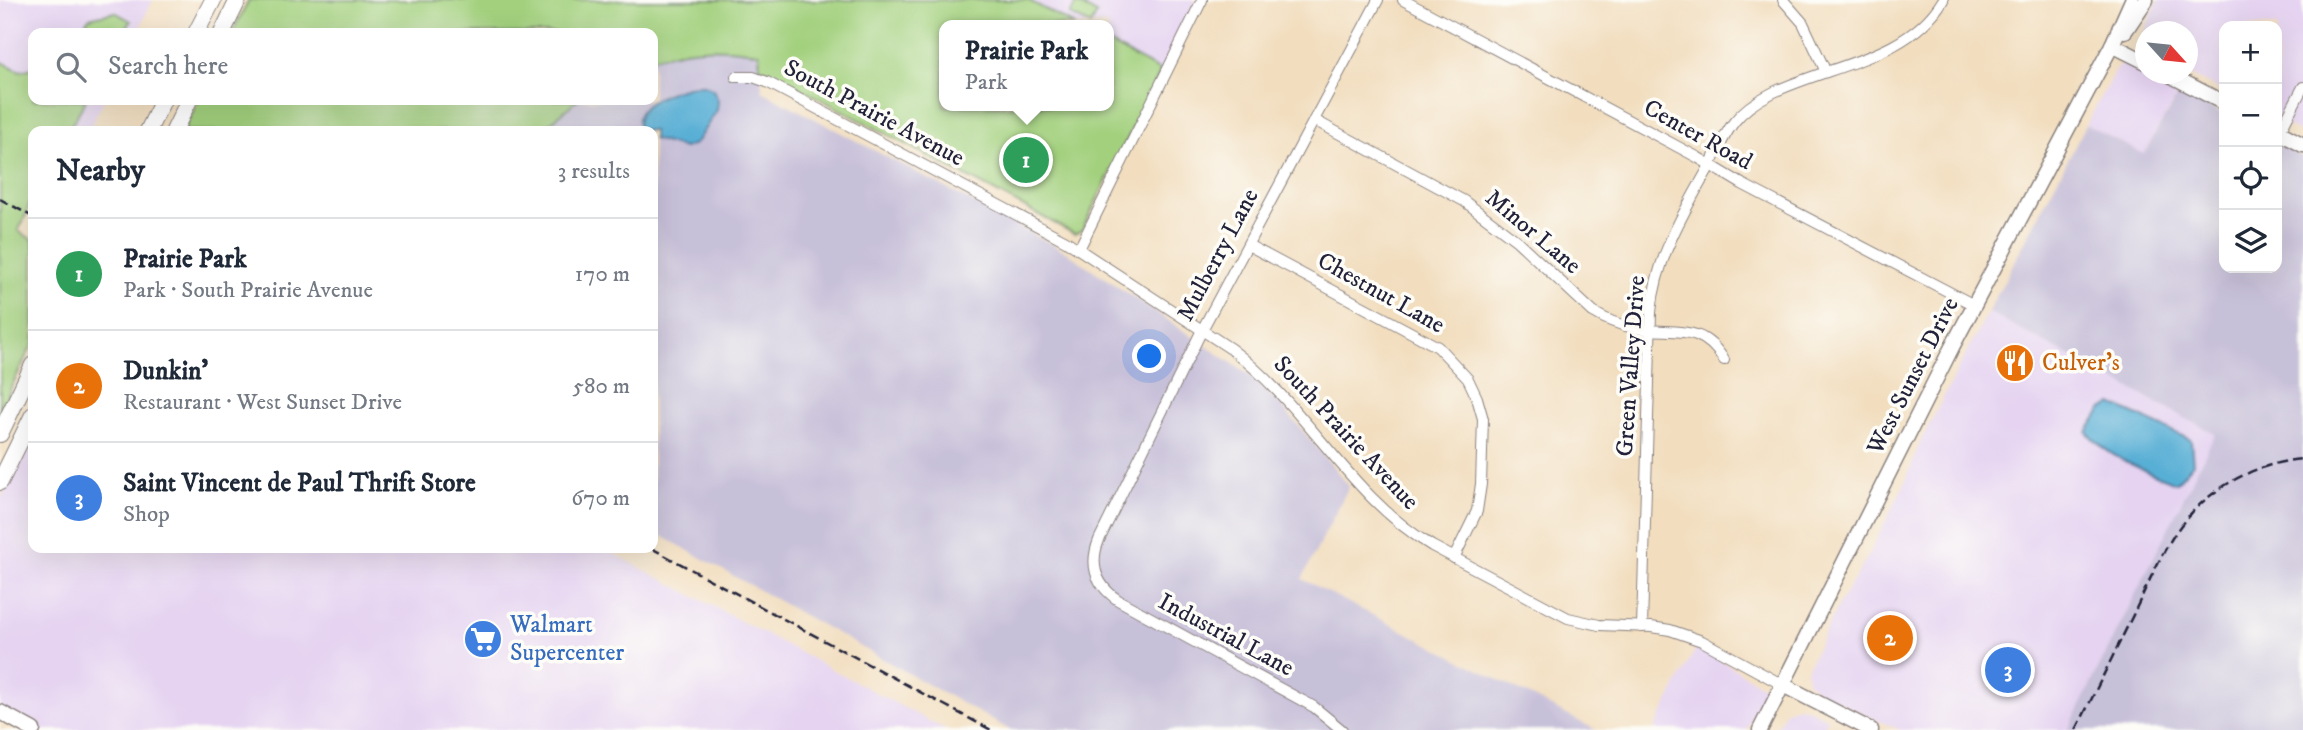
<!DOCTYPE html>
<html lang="en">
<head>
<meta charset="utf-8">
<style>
  body { margin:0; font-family:"IM FELL DW Pica",serif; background:#f6f6f7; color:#1f2937 }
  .controls { position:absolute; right:21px; top:21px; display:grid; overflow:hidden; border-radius:14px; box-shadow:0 7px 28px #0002 }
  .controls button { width:63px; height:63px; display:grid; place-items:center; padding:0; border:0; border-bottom:2px solid #e0e1e3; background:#fff; color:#1f2937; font:35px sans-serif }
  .compass { position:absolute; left:2135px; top:21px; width:63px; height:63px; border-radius:50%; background:#fff; box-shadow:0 7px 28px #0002; rotate:117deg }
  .you { position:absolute; left:1150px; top:357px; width:24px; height:24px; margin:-18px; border:5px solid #fff; border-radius:50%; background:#1a73e8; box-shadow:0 0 0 10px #1a73e833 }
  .badge { display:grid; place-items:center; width:46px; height:46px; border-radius:50%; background:#0f766e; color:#fff; font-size:23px; font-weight:700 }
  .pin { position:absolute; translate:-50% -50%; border:4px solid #fff; box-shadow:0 2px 7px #0006 }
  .popup { position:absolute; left:939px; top:20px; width:175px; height:91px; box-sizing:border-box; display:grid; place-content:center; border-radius:14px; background:#fff; filter:drop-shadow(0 2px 5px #0005); font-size:23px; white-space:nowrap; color:#747a83 }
  .popup b { font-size:26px; color:#1f2937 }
  .popup::after { content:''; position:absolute; left:50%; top:100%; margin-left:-14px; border:14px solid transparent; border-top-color:#fff }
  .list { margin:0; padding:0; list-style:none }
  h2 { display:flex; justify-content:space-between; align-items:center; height:91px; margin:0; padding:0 28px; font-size:30px }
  h2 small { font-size:23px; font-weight:400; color:#747a83 }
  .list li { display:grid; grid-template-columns:46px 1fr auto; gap:21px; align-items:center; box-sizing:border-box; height:112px; padding:0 28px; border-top:2px solid #e0e1e3 }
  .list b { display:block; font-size:26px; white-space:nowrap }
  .list p { margin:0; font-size:23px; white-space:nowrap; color:#747a83 }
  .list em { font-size:23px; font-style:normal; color:#747a83 }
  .icon { flex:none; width:38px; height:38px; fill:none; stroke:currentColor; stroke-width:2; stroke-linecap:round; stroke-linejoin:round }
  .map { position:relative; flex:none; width:2303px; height:730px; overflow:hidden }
  .search { position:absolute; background:#fff; box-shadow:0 7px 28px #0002; left:28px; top:28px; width:630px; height:77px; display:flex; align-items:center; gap:18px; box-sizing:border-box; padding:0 24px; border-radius:14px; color:#747a83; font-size:26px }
  .panel { position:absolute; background:#fff; box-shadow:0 7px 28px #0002; left:28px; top:126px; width:630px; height:427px; border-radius:14px }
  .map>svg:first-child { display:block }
</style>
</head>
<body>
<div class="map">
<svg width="2303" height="730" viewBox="0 0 2303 730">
  <rect width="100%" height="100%" fill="#fdfcf7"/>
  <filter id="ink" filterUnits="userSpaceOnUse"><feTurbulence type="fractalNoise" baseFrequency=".0143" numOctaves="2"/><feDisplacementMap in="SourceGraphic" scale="14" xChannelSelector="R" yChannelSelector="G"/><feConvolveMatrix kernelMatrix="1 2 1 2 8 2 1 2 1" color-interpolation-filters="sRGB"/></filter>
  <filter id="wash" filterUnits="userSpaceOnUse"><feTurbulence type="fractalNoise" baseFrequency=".00686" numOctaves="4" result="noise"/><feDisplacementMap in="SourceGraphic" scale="28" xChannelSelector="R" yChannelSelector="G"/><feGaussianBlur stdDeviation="1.57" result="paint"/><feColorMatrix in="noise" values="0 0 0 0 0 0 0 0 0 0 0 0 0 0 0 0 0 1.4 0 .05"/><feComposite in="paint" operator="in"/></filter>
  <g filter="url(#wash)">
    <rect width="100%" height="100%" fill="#f2debf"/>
    <g fill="#e5d3f1">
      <polygon points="0,0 153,0 137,33 33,33 33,100 104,100 88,131 33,131 0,171"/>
      <polygon points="1028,0 1196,0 1161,71 1108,43 1108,25 1075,25"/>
      <polygon points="2158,0 2303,0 2303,134 2277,120 2277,26 2224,26 2224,92 2189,74 2144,154 2086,125 2116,69 2122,64 2128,64 2140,70 2145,61 2146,74 2188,74 2188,32 2146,32 2145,46 2143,35"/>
      <polygon points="1988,312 2216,434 2068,730 1901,730 1871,718 1819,692 1807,681 1806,670 1838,606 1867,558 1905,483 1920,442"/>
      <polygon points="33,434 33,548 603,548 946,730 35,730 0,711 0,500"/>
      <polygon points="1697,646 1763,686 1761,700 1746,730 1654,730"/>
      <polygon points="1797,706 1804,707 1828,719 1822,730 1776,730 1785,712"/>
    </g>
    <g fill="#c7c0d9">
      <polygon points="697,48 733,49 760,53 762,91 1063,250 1248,374 1281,405 1349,486 1302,579 1596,730 1010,730 653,531 653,131 541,131 577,100 653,100 653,58"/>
      <polygon points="2180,91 2224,115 2224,268 2277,268 2277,143 2303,157 2303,730 2068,730 2215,434 1988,312 2086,125 2144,154"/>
    </g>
    <g fill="#a2d07d" stroke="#62795c" stroke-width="2">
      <path d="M249,0H1028L1075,25H944V106H1108V43L1161,71L1082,230L1075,234L760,67L759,53C719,46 692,47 653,58V33H232Z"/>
      <polygon points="1076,3 1097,14 1091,25 1070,15"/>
      <polygon points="115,12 131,21 124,33 78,33 89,18"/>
      <path d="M0,61L20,71L33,68V100H86L68,131H33C33,167 37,200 18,231L33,240V343L0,410Z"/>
      <polygon points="199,100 577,100 541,131 183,131"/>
    </g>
    <g fill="#58afd5" stroke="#3d6888" stroke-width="2">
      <path d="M698,85H704L713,90L718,100L717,110L695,144L684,148L653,139V131L640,130C626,103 679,88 698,85Z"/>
      <path d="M2112,404L2191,440L2193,464L2176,483C2144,470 2109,459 2087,432L2102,409Z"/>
    </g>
  </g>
  <g filter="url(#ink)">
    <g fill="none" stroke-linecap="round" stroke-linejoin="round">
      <defs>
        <g id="street">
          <polyline points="1403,0 1697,157 1742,184 1974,305"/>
          <polyline points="1783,0 1803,23 1826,72"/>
          <path d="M736,77H753L767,82L1066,241L1231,349C1307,406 1350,497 1432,546L1568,618L1599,625L1651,627L1670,630L1702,641L1783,685"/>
          <path d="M1314,120L1464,201L1517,241L1593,312C1606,320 1619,325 1634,328C1671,336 1700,320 1724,360"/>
          <polyline points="2279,133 2303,87"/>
          <polyline points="1248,245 1438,347 1468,379 1477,398 1483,419 1481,484 1477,511 1454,558"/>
          <polyline points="1079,249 1202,0"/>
          <path d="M1642,627L1651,312C1656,259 1682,215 1708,169C1716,154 1723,136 1734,122C1744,109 1758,100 1772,93C1829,65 1908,59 1943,0"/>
          <path d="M1342,730L1314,707L1118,600C1096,585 1089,565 1099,540L1202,330L1378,0"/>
        </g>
        <g id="secondary">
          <polyline points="2125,31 2146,0"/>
          <polyline points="2112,45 2146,62"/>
          <polyline points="2168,74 2224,103"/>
          <polyline points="2277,131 2303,145"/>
          <polyline points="1783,685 1871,730"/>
          <polyline points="0,712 33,730"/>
          <polyline points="1760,730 1952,347 2112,45 2132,0"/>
        </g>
        <g id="primary">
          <polyline points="196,33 213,0"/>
          <polyline points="222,33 238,0"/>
          <polyline points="148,131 163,100"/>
          <polyline points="174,131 189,100"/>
          <polyline points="0,434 33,365"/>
          <polyline points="0,482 33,415"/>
        </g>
      </defs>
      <use href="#street" stroke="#8a807d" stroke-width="12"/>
      <use href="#secondary" stroke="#8a807d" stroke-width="17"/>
      <use href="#primary" stroke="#8a807d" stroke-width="18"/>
      <use href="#street" stroke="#fff" stroke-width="10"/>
      <use href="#secondary" stroke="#fff" stroke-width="14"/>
      <use href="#primary" stroke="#fff" stroke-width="16"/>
      <g stroke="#22223b" stroke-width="2.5" stroke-dasharray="10 5" stroke-linecap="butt">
        <polyline points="0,199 33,217"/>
        <polyline points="651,548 991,730"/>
        <path d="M2076,730C2095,692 2114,654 2133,615C2146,588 2158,560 2174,535C2202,492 2252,463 2303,459"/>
      </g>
    </g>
  </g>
  <defs>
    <symbol id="restaurant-disc" viewBox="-11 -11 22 22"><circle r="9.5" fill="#e8710a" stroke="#fdfcf7"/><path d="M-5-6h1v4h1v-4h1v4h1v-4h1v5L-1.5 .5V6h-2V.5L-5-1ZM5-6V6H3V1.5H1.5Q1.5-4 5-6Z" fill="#fff"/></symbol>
    <symbol id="supermarket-disc" viewBox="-11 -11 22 22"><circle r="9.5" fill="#3f7fe0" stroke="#fdfcf7"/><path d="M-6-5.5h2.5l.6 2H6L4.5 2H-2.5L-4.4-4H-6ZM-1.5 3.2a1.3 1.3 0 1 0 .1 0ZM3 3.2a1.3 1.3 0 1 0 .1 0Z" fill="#fff"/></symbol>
  </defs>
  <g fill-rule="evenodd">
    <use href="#restaurant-disc" x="1993" y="341" width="44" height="44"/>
    <use href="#supermarket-disc" x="461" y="617" width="44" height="44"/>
  </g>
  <g text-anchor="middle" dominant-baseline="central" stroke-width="7" stroke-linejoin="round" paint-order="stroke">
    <g font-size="24" fill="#22223b" stroke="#fdfcf7">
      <text transform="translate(874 113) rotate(28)">South Prairie Avenue</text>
      <text transform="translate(1698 135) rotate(29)">Center Road</text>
      <text transform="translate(1533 232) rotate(40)">Minor Lane</text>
      <text transform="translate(1218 255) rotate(-62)">Mulberry Lane</text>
      <text transform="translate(1381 293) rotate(29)">Chestnut Lane</text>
      <text transform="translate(1631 366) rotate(-86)">Green Valley Drive</text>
      <text transform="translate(1913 376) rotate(-63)">West Sunset Drive</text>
      <text transform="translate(1346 433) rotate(47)">South Prairie Avenue</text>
      <text transform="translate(1226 635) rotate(28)">Industrial Lane</text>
    </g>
    <g font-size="24" fill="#c56008" stroke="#fdfcf7" text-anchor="start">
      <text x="2042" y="363">Culver's</text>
    </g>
    <g font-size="24" fill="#366cbe" stroke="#fdfcf7" text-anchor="start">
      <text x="510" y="625">Walmart<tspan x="510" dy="28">Supercenter</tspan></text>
    </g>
  </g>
</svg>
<div class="controls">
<button>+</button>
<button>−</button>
<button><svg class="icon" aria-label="locate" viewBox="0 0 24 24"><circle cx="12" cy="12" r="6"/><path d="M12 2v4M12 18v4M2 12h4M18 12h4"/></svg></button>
<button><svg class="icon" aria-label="layers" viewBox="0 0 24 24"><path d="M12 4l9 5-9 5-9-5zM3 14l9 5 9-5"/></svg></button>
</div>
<svg class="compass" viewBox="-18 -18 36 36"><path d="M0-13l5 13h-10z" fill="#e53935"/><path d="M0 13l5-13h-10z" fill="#747a83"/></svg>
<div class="you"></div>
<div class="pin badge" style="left:1026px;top:160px;background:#2e9e5b">1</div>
<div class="popup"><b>Prairie Park</b>Park</div>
<div class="pin badge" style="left:1890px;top:638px;background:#e8710a">2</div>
<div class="pin badge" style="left:2008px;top:670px;background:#3f7fe0">3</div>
<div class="search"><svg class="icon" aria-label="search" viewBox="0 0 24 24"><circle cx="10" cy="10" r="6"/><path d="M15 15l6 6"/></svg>Search here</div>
<section class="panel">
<h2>Nearby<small>3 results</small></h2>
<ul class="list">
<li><span class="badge" style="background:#2e9e5b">1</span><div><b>Prairie Park</b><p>Park · South Prairie Avenue</p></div><em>170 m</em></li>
<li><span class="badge" style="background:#e8710a">2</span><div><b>Dunkin'</b><p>Restaurant · West Sunset Drive</p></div><em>580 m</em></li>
<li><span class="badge" style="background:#3f7fe0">3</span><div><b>Saint Vincent de Paul Thrift Store</b><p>Shop</p></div><em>670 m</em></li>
</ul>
</section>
</div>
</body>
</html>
